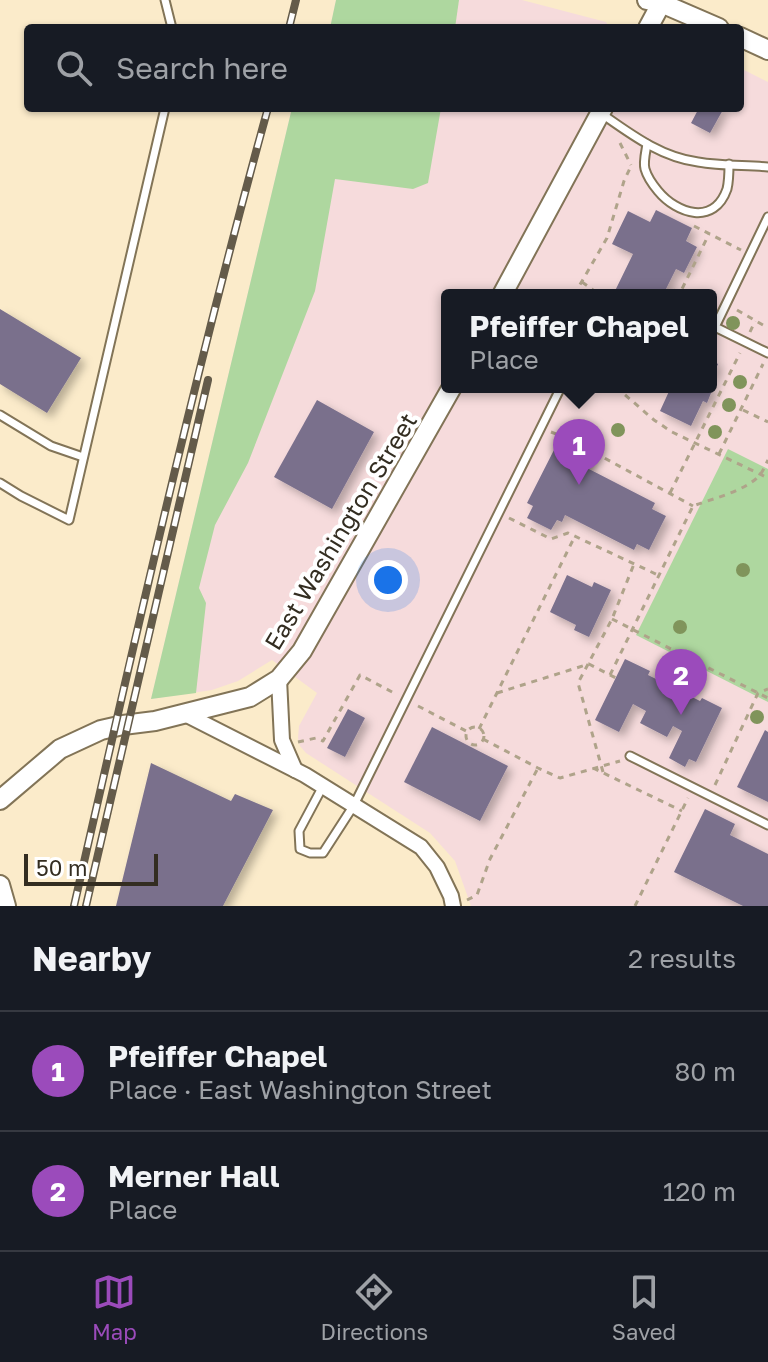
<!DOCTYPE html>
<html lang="en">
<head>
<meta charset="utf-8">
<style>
  body { margin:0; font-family:"Golos Text",sans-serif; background:#242831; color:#f1f3f6 }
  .scale { position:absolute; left:24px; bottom:20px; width:134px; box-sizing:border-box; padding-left:8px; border:4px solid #332d21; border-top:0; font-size:22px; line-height:28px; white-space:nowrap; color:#332d21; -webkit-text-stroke:6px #fff; paint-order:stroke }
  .you { position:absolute; left:388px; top:580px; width:28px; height:28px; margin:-20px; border:6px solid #fff; border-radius:50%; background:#1a73e8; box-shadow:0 0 0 12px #1a73e833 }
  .badge { display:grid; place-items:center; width:52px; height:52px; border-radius:50%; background:#9b4bbb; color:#fff; font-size:26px; font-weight:700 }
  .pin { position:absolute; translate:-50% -66px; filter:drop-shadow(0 2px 4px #0008) }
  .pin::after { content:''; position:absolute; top:42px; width:28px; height:24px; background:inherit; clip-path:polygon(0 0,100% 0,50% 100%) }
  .popup { position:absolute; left:441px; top:289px; width:276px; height:104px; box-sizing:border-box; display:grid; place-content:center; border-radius:8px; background:#171b24; filter:drop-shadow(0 2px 6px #0005); font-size:26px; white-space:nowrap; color:#9ea1a6 }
  .popup b { font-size:30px; color:#f1f3f6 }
  .popup::after { content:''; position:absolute; left:50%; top:100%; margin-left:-16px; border:16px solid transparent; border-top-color:#171b24 }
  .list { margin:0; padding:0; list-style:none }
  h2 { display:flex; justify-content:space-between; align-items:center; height:104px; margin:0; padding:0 32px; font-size:34px }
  h2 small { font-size:26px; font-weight:400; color:#9ea1a6 }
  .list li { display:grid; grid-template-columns:52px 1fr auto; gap:24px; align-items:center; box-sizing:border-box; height:120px; padding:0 32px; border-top:2px solid #363941 }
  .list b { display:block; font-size:30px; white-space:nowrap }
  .list p { margin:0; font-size:26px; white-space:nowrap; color:#9ea1a6 }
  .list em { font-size:26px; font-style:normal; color:#9ea1a6 }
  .icon { flex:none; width:44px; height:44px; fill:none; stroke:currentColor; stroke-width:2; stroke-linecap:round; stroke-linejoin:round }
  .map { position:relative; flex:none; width:768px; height:906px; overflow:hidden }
  .search { position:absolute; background:#171b24; box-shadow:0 2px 6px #0004; left:24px; right:24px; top:24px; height:88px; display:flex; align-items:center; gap:20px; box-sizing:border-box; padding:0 28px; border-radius:8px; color:#9ea1a6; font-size:30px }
  .sheet { height:344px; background:#171b24 }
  nav { display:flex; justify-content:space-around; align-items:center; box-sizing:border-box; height:112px; border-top:2px solid #363941; background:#171b24; font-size:22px; color:#9ea1a6 }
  nav a { display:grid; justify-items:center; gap:4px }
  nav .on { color:#9b4bbb }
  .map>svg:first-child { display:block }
</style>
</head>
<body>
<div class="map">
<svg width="768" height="906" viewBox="0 0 768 906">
  <defs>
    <filter id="shadow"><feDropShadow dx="5" dy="5" stdDeviation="4" flood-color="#0004"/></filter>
  </defs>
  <rect width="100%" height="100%" fill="#fbebca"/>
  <g fill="#f6dbdc" fill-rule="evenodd">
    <polygon points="336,0 522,0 606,22 609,28 330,28"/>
    <path d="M740,68L768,82V906H471L455,861L430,833L306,753L300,746L298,738L299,726L317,693L272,660L238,681L212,690L151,699L292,108H740ZM447,295H711V387H447Z"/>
  </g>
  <g fill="#aed79f">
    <polygon points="336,0 459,0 455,28 330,28"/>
    <polygon points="292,108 441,108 428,183 413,189 335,179 315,291 248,463 215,525 199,588 206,603 196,693 151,699"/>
    <polygon points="728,449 768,469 768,702 636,635"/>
  </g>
  <g fill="#7a708c" filter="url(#shadow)">
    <polygon points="699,108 724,108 710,133 691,123"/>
    <polygon points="656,210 692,228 686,241 697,247 684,273 676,269 663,295 613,295 633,254 612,244 628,211 650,222"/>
    <polygon points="0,309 81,358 47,413 0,384"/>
    <polygon points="711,360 718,364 711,379"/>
    <polygon points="671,387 713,388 707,403 703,401 691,426 660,411"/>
    <polygon points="317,400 374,432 332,509 274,477"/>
    <polygon points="567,439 587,449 583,457 591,462 587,468 655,503 652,509 666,516 649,550 637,544 634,550 565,515 562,522 557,520 551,530 527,518 533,506 527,503 556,446 562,449"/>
    <polygon points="567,575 592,587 594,582 611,590 589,637 574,630 576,625 550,612"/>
    <polygon points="625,659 650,671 648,675 700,701 702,698 722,708 696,762 689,759 685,767 669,758 682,731 673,726 667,737 640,723 646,711 633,704 619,732 595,720"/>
    <polygon points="348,709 365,718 345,757 327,748"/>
    <polygon points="432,727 508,766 480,821 404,782"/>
    <polygon points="765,730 768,732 768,802 737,787"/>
    <polygon points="151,763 231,801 235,794 273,810 223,906 116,906"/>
    <polygon points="705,809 735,824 730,835 768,854 768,906 743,906 674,872"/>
  </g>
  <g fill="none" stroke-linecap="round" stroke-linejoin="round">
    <defs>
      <g id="service">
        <polyline points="165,0 172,28"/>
        <path d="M602,114C632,135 661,157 698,162C721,166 745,165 768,167"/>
        <path d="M647,144C646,151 643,162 645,169C647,176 653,185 658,191C677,214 714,226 727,189C729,181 729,172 729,164"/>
        <polyline points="768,217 715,327 768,353"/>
        <polyline points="0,415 51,446 83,457"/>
        <polyline points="0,483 21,496 69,520 165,108"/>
        <polyline points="630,756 768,825"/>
        <polyline points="323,786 299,831 300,849 310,853 323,853 354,805 561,387"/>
      </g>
      <g id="minor">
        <polyline points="279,679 282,740 295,770"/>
        <polyline points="185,714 305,775 421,847 437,867 451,896 453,906"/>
      </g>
      <g id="tertiary">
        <polyline points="647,0 661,3 719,28"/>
        <polyline points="648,28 663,0"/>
        <polyline points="740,37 768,50"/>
        <polyline points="502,295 603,108"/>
        <polyline points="0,800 60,749 101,730 123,725 155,721 250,697 279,679 302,651 452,387"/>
        <polyline points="0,885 6,906"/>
      </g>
    </defs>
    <use href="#service" stroke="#827457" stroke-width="11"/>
    <use href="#minor" stroke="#827457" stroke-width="18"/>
    <use href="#tertiary" stroke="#827457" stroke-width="22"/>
    <g stroke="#afa38a" stroke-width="3" stroke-dasharray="6 6" stroke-linecap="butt">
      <polyline points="620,143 631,165"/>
      <polyline points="694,226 741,250"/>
      <polyline points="582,282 592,289 595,295"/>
      <polyline points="574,295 607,238 624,181 631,166"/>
      <polyline points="668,295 669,288 680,293 709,234"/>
      <polyline points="737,310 768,328"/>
      <polyline points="750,332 755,321"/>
      <polyline points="616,387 654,420 672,432 768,478"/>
      <polyline points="743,410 768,422"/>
      <polyline points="551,432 571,440 693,506"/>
      <polyline points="719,454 763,364"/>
      <polyline points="670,493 740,353"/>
      <polyline points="509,518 551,539 568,533 658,575"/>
      <polyline points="612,619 768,698"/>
      <path d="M610,675L693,506C714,498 742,492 758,477C763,472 765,466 768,460"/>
      <polyline points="497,693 589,664 616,678"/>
      <polyline points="418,706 468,732"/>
      <circle cx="475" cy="736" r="9"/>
      <polyline points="479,729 575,536"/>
      <polyline points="483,739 538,768 560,778 620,761"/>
      <polyline points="298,742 316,738 323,741 360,675 394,693"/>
      <polyline points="593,768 682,811"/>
      <polyline points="603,772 578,683 612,619 634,564"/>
      <polyline points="715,785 758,693 768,689"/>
      <polyline points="467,900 477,895 490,859 538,768"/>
      <polyline points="635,906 688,798"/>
    </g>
    <use href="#service" stroke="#fff" stroke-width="7"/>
    <use href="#minor" stroke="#fff" stroke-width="14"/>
    <use href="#tertiary" stroke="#fff" stroke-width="18"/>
    <defs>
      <g id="rail">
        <polyline points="289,28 296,0"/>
        <path d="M74,906C135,639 195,372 268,108"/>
        <polyline points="86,906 208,380"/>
      </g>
    </defs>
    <use href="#rail" stroke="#645b4a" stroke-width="8"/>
    <use href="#rail" stroke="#fff" stroke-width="5" stroke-dasharray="15" stroke-linecap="butt"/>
  </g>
  <g fill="#80945b">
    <circle cx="733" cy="323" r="7"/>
    <circle cx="740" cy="382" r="7"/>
    <circle cx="729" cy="405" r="7"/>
    <circle cx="618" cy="430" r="7"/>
    <circle cx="715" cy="432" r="7"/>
    <circle cx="743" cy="570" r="7"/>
    <circle cx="680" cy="627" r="7"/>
    <circle cx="757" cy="717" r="7"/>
  </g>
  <g text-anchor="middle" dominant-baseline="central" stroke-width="8" stroke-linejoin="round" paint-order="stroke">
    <g font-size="24" fill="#332d21" stroke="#fff">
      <text transform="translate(340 531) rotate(-59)">East Washington Street</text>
    </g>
  </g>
</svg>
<div class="scale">50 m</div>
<div class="you"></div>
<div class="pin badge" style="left:579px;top:485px">1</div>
<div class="popup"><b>Pfeiffer Chapel</b>Place</div>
<div class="pin badge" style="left:681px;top:715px">2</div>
<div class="search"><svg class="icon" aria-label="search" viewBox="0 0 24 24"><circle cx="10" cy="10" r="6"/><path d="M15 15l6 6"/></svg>Search here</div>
</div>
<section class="sheet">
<h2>Nearby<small>2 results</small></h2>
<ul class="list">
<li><span class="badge">1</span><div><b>Pfeiffer Chapel</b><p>Place · East Washington Street</p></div><em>80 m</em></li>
<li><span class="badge">2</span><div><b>Merner Hall</b><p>Place</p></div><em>120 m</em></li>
</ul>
</section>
<nav>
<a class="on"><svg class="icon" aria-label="map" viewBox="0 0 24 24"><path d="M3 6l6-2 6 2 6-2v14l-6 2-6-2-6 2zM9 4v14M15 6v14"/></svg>Map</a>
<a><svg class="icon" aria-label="directions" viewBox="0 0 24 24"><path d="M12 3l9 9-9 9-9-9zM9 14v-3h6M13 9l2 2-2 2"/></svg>Directions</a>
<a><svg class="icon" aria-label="saved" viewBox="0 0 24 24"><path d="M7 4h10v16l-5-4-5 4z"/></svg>Saved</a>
</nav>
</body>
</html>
